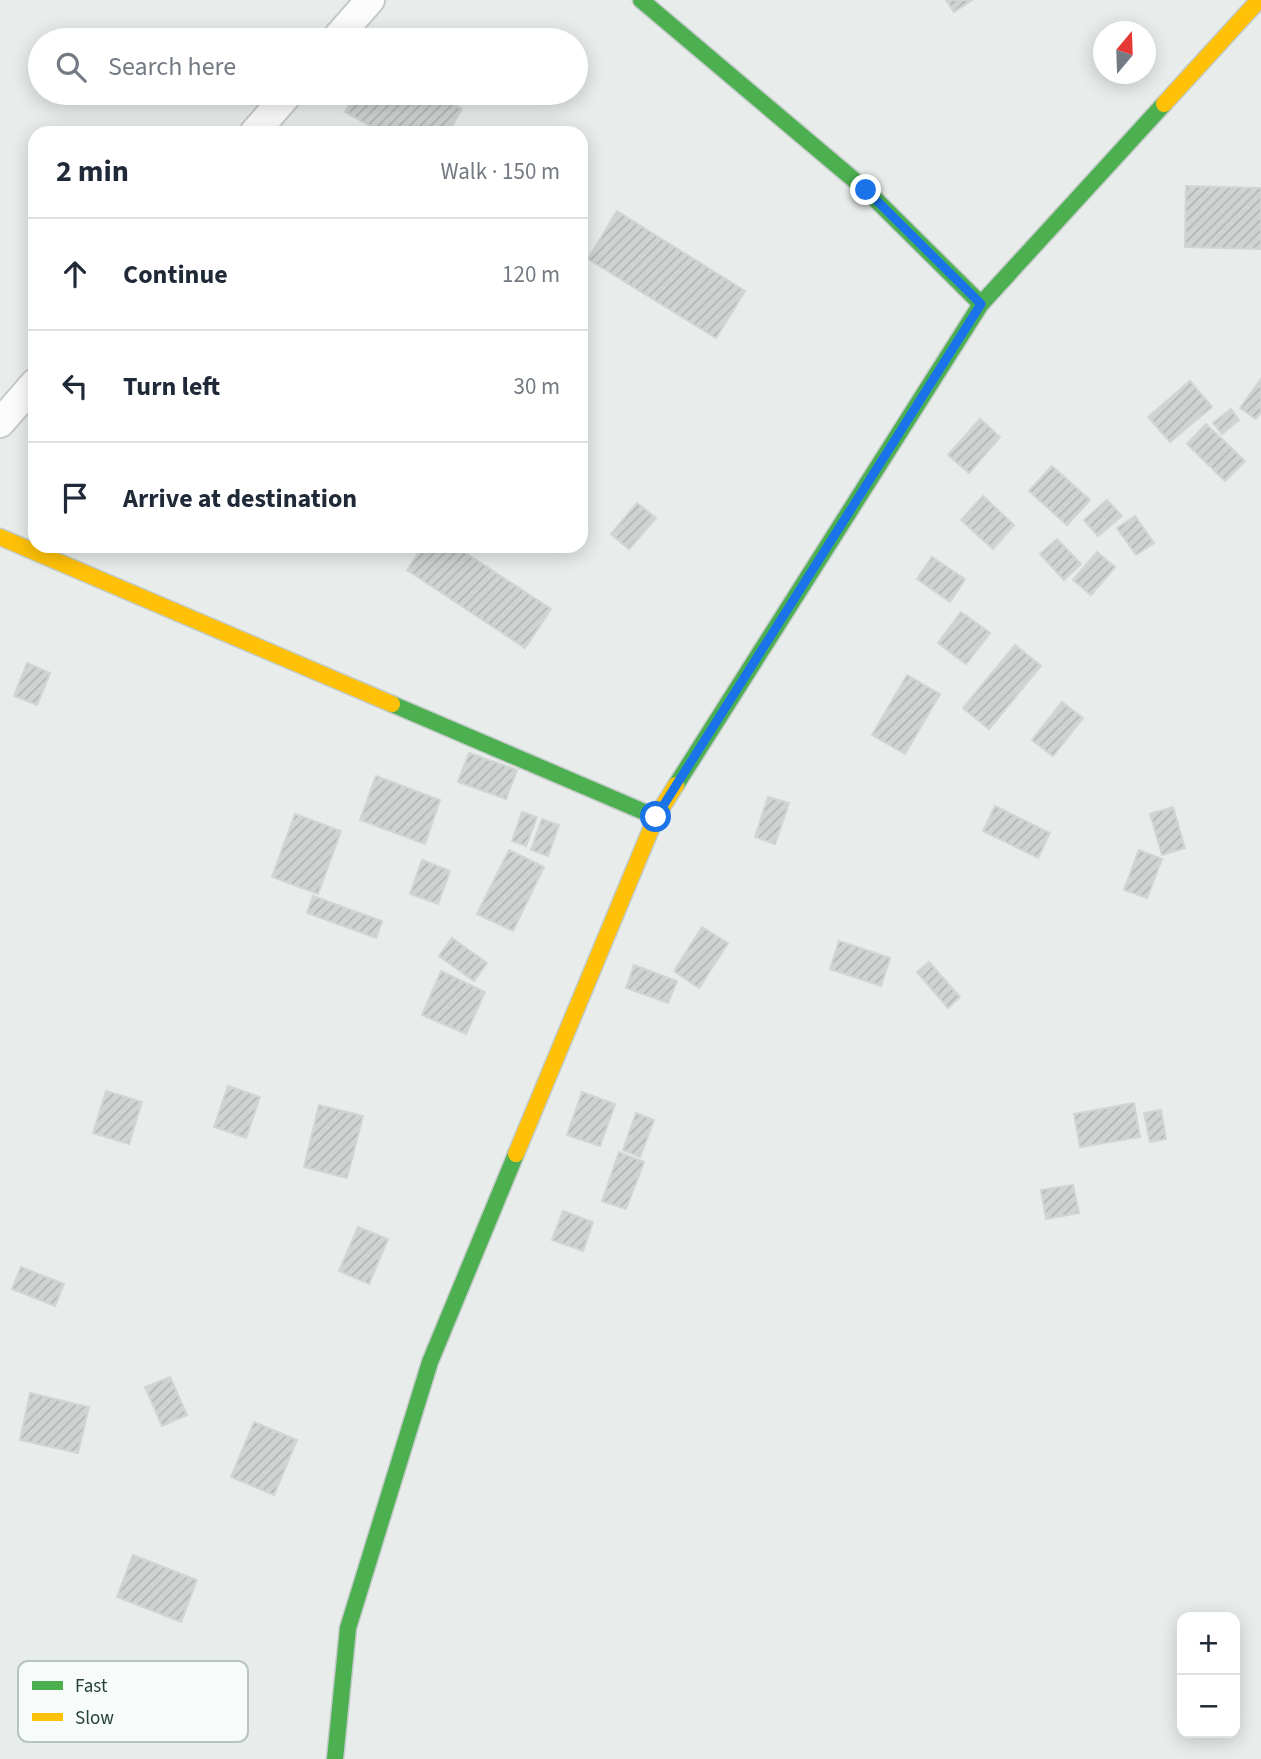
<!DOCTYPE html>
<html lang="en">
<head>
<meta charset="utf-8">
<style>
  body { margin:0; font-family:"Source Sans 3",sans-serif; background:#f6f6f7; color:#1f2937 }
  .controls { position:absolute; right:21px; bottom:21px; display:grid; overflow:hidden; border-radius:14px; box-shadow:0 4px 18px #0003 }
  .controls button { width:63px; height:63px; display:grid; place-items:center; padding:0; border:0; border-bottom:2px solid #e0e1e3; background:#fff; color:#1f2937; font:35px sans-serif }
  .compass { position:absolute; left:1093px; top:21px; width:63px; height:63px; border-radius:50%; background:#fff; box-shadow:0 4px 18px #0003; rotate:19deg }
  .stop { position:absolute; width:21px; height:21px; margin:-16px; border:5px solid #1a73e8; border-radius:50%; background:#fff }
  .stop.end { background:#1a73e8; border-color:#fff; box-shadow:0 2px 7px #0008 }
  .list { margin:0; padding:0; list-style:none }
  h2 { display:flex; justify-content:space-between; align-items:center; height:91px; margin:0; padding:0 28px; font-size:30px }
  h2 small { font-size:23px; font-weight:400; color:#747a83 }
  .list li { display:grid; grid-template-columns:46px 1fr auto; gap:21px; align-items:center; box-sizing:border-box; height:112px; padding:0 28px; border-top:2px solid #e0e1e3 }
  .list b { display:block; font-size:26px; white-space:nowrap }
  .list em { font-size:23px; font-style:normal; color:#747a83 }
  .icon { flex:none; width:38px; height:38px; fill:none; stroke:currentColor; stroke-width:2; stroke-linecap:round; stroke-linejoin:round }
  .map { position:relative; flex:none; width:1261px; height:1759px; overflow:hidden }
  .search { position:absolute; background:#fff; box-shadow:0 4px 18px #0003; left:28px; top:28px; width:560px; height:77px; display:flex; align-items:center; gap:18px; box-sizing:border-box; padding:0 24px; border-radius:38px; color:#747a83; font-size:26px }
  .panel { position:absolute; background:#fff; box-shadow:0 4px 18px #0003; left:28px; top:126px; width:560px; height:427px; border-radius:21px }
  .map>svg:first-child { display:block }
</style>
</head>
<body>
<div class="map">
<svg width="1261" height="1759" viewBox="0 0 1261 1759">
  <defs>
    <pattern id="building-hatch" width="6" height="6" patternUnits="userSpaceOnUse" patternTransform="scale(1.75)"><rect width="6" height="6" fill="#cfd4d2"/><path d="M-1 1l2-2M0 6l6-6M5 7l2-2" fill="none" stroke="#b2b7b5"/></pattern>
  </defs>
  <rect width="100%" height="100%" fill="#e8edeb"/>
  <g fill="url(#building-hatch)" stroke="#d1d6d4" stroke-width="2">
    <polygon points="946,0 972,0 954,12"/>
    <polygon points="356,93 433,93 462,109 448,133 383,133 345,112"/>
    <polygon points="1186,186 1261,188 1261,249 1185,247"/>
    <polygon points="617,211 745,291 716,338 588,259"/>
    <polygon points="1261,379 1261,412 1256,419 1240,408"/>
    <polygon points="1190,381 1212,407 1170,442 1148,417"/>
    <polygon points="1231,409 1239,420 1222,434 1213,423"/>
    <polygon points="980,419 1000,437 969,473 948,455"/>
    <polygon points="1206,424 1245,461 1225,481 1187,444"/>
    <polygon points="1052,466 1090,500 1067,525 1029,491"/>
    <polygon points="983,496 1014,525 993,549 961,520"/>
    <polygon points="1107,500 1122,516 1098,536 1084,520"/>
    <polygon points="637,503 656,518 629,549 611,534"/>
    <polygon points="1135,516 1154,543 1136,555 1117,528"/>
    <polygon points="1057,539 1081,564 1064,580 1040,554"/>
    <polygon points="423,546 455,546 551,609 525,648 407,570"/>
    <polygon points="1097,552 1115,567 1091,595 1073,580"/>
    <polygon points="932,557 965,579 950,602 917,579"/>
    <polygon points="961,612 990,633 966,664 938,643"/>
    <polygon points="1015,645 1041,666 989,729 963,708"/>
    <polygon points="27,663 50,673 37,705 14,696"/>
    <polygon points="907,675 940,694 905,754 872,735"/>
    <polygon points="1062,702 1083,718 1053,756 1032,740"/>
    <polygon points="469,753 517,770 506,799 458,782"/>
    <polygon points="376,776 440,800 425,844 360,820"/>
    <polygon points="768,797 789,803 775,844 755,837"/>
    <polygon points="995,806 1050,833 1038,858 983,831"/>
    <polygon points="1173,807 1185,848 1162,855 1150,814"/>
    <polygon points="522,812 537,817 526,846 512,841"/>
    <polygon points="295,814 341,831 318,894 272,877"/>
    <polygon points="542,819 559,825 548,856 531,850"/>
    <polygon points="509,850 544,867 513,931 477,914"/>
    <polygon points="1139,850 1162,859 1147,898 1124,890"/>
    <polygon points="422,860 450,871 438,904 410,894"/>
    <polygon points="313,896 382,921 376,938 307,913"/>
    <polygon points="702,927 728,943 699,988 674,971"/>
    <polygon points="452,938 487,963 474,981 439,956"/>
    <polygon points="839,941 890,958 881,986 830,969"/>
    <polygon points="929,962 960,997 948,1008 917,972"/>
    <polygon points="634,965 677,981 668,1003 626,988"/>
    <polygon points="441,971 485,992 466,1034 422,1015"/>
    <polygon points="228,1086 260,1097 246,1138 214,1127"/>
    <polygon points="106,1091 142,1102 129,1144 93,1133"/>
    <polygon points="582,1092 615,1104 600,1146 567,1135"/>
    <polygon points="1134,1103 1140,1137 1080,1147 1074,1114"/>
    <polygon points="319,1105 363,1116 347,1178 304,1167"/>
    <polygon points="1161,1110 1166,1139 1150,1142 1144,1113"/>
    <polygon points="636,1113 654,1120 640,1157 623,1150"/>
    <polygon points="619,1152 644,1162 626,1209 602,1201"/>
    <polygon points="1073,1185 1079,1213 1046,1219 1041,1190"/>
    <polygon points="563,1211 593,1222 583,1251 552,1240"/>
    <polygon points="358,1227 388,1239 369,1284 339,1271"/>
    <polygon points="21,1267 64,1284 55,1306 12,1289"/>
    <polygon points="170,1377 187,1415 162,1426 145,1387"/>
    <polygon points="30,1393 89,1407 78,1453 20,1440"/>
    <polygon points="254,1422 297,1440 274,1495 231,1477"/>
    <polygon points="133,1555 197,1580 181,1622 117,1597"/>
  </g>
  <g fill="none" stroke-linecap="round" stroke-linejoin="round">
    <defs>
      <g id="street">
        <polyline points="335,40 370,0"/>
        <polyline points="254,133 289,93"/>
        <polyline points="0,423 35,383"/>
      </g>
      <g id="fast">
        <polyline points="641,0 866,190 981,304"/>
        <polyline points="392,704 656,817"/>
        <polyline points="676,785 981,304 1164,104"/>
        <polyline points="335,1759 348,1628 430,1362 516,1154"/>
      </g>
      <g id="slow">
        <polyline points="1164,104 1259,0"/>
        <polyline points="0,537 392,704"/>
        <polyline points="516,1154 656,817 676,785"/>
      </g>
    </defs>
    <use href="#street" stroke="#c5cac8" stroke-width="32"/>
    <use href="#fast" stroke="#c3cbc8" stroke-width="19"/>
    <use href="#slow" stroke="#c3cbc8" stroke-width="19"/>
    <use href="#street" stroke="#fcfcfc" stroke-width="28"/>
    <use href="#fast" stroke="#4caf50" stroke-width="16"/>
    <use href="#slow" stroke="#ffc107" stroke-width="16"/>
  </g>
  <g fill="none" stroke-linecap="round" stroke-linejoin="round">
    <polyline stroke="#1a73e8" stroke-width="9" points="656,817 981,304 866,190"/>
  </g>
  <rect x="18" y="1661" width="230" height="81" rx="10" fill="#f7fbf9" stroke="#b8c4c0" stroke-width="2"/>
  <rect x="32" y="1681" width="31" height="9" fill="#4caf50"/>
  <rect x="32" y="1713" width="31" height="8" fill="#ffc107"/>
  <g font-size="19" fill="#24423a">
    <text x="75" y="1692">Fast</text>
    <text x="75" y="1724">Slow</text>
  </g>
</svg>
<div class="controls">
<button>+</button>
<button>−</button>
</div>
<svg class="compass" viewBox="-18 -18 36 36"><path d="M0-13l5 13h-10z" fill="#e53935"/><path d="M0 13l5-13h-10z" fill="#747a83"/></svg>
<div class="stop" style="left:656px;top:817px"></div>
<div class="stop end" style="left:866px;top:190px"></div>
<div class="search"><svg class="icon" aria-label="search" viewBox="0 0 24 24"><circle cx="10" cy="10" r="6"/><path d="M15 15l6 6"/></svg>Search here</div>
<section class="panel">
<h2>2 min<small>Walk · 150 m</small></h2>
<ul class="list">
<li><svg class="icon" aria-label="ahead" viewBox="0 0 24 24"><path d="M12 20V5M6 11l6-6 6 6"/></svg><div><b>Continue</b></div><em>120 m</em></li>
<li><svg class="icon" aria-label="left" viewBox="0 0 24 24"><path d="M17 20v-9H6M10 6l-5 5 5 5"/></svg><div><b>Turn left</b></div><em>30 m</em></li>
<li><svg class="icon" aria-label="arrive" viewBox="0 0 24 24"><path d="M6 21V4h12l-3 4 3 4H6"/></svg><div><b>Arrive at destination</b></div></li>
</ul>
</section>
</div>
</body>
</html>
